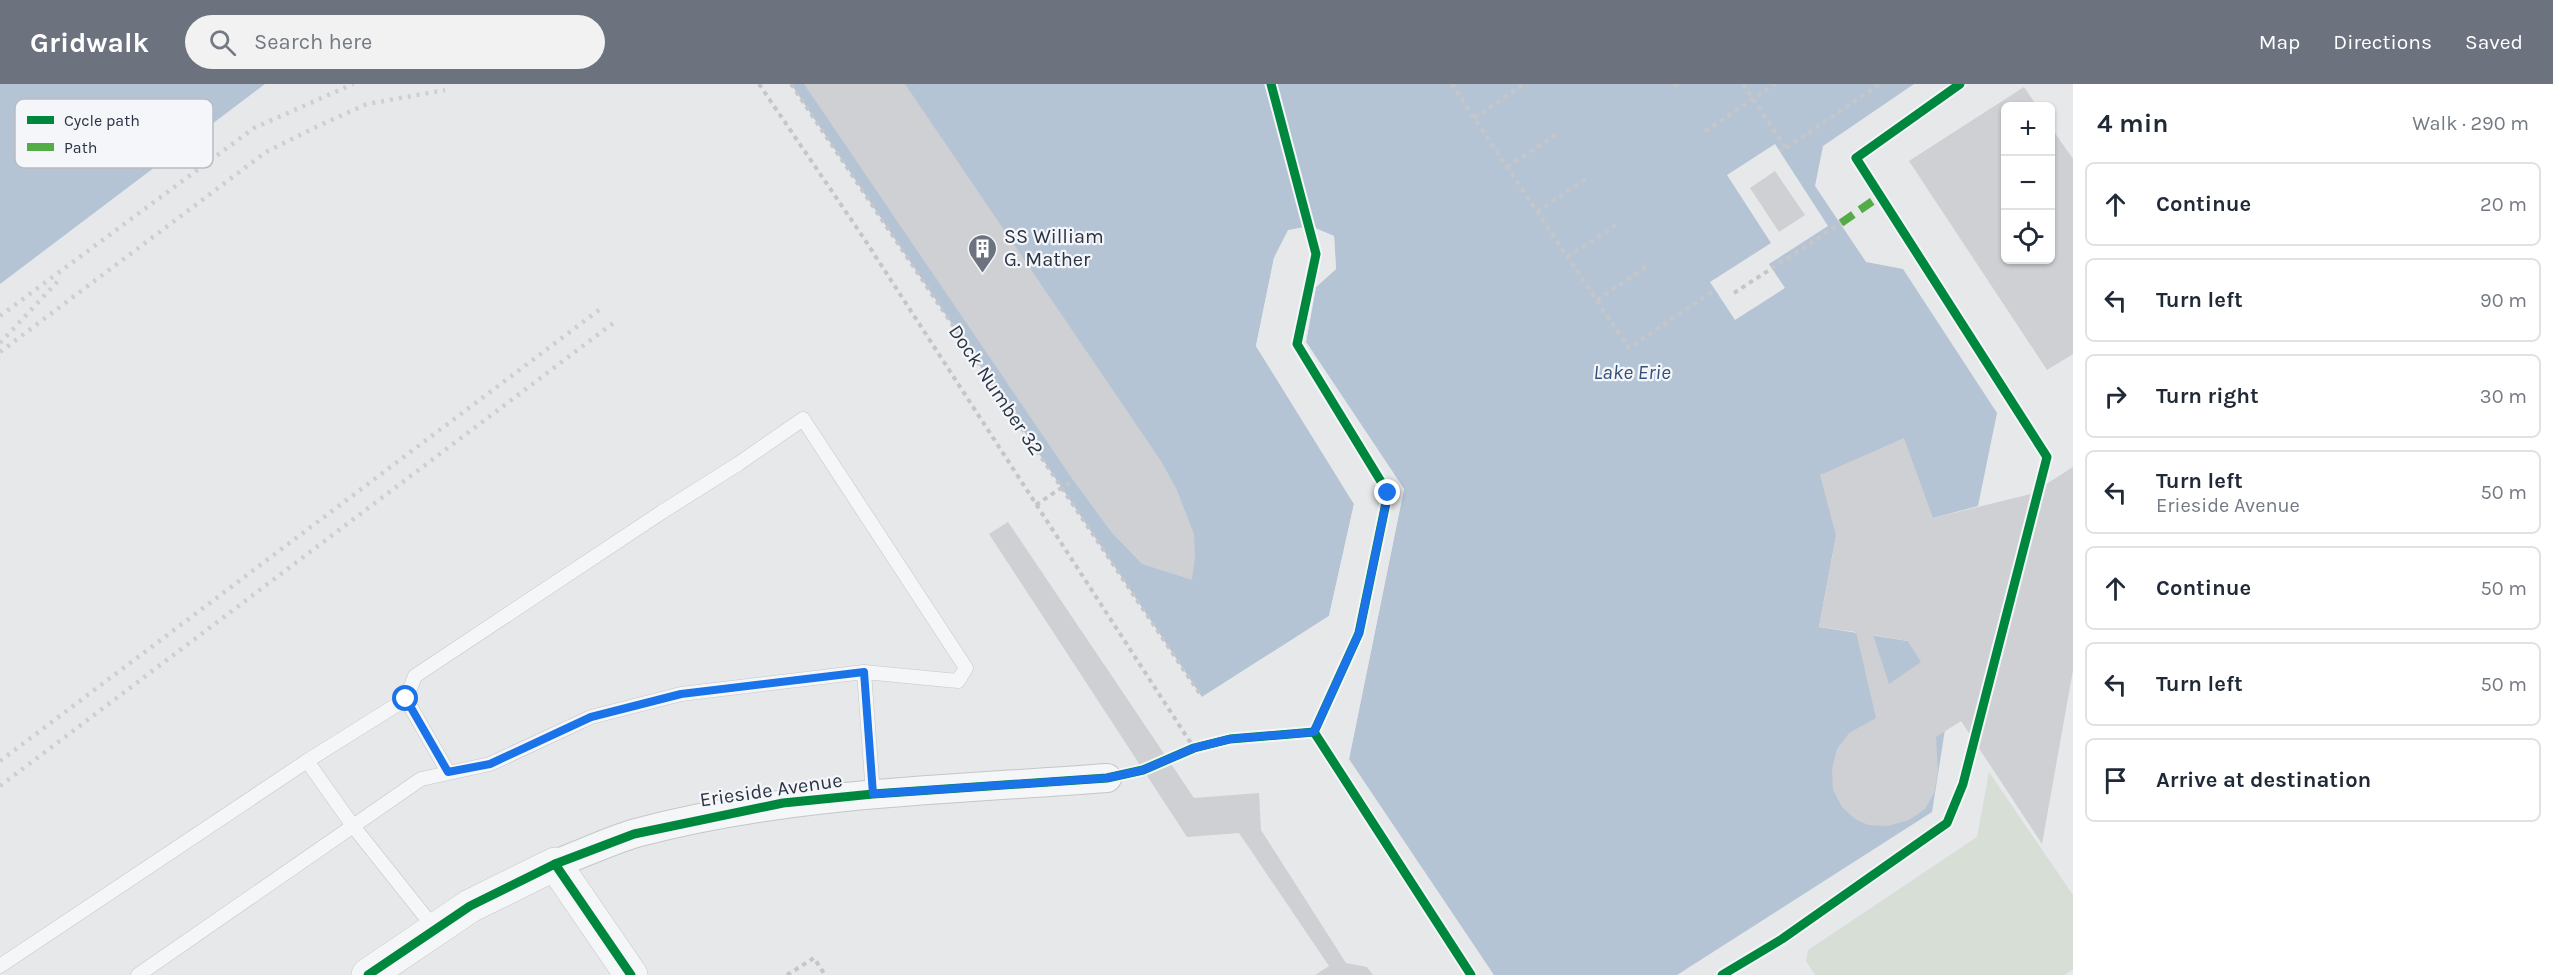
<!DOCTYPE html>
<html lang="en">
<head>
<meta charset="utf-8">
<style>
  body { margin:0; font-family:Karla,sans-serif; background:#f2f2f3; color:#1f2937 }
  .controls { position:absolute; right:18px; top:18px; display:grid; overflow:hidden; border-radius:9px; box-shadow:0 2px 4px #0004 }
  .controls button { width:54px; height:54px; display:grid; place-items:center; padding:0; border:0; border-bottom:2px solid #e0e1e3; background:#fff; color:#1f2937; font:30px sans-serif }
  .stop { position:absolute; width:18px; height:18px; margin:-14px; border:4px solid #1a73e8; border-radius:50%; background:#fff }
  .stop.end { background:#1a73e8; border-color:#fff; box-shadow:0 2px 6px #0008 }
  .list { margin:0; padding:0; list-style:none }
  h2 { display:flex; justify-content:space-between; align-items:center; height:78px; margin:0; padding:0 24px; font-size:26px }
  h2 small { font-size:20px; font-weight:400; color:#747a83 }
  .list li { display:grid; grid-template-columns:39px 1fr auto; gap:18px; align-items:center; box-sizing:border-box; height:84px; margin:0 12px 12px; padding:0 12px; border:2px solid #e0e1e3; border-radius:9px }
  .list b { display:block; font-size:22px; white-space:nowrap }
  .list p { margin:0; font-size:20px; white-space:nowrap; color:#747a83 }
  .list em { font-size:20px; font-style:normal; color:#747a83 }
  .icon { flex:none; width:33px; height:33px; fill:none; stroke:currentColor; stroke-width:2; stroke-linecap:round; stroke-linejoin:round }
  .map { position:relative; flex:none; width:2073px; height:891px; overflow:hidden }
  header { display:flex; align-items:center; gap:36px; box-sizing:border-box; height:84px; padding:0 30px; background:#6c737f; color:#fff }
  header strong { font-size:28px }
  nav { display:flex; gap:33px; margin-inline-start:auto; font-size:21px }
  .search { width:420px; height:54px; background:#f2f2f3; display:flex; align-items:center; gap:15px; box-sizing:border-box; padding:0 21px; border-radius:33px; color:#747a83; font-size:22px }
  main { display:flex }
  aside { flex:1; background:#fff }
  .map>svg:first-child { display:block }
</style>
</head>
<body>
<header>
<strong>Gridwalk</strong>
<div class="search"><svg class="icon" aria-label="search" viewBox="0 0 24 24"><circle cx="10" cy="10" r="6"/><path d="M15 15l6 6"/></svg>Search here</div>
<nav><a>Map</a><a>Directions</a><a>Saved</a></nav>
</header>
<main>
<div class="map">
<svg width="2073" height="891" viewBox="0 0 2073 891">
  <rect width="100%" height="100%" fill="#e6e8ea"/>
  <polygon fill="#d6ded6" points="1989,688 2073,811 2073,885 2064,891 1815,891 1806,877 1808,866 1977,753"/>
  <g fill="#b4c4d5">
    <polygon points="0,0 265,0 0,200"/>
    <polygon points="791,0 1914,0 1823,62 1815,102 1866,178 1903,185 1997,329 1978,422 1933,434 1836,452 1819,543 1908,557 1949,620 1932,728 1677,891 1494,891 1349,675 1404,405 1306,258 1316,203 1336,185 1334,152 1310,142 1288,147 1274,174 1256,262 1354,420 1329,532 1202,613"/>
  </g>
  <g fill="#e6e8ea">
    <polygon points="1775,60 1828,142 1769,180 1785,204 1735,236 1710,198 1771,159 1727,91"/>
    <polygon points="1310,142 1334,152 1336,185 1316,203 1306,258 1404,405 1349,675 1346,675 1400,405 1303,258 1314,202 1333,184 1331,154 1309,145 1290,149 1277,175 1259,261 1357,419 1332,533 1204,615 1202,613 1329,532 1354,420 1256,262 1274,174 1288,146"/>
  </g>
  <g fill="#ced0d3" fill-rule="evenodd">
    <polygon points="804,0 905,0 1161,377 1177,406 1194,450 1195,473 1192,496 1142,480 1112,449 1073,396"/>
    <polygon points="2024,3 2037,22 2006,22 2006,176 2050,176 2050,42 2073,75 2073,270 2047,286 1909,77"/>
    <polygon points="1775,87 1805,131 1779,148 1750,104"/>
    <path d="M1904,354L1933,434L2031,410L2073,383V586L2042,760L1961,637L1936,653L1938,688L1934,709L1925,725L1909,736L1888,742L1868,741L1855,735L1842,723L1833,706L1832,685L1837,665L1849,649L1876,634L1856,548L1819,543L1836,452L1820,391ZM1873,551L1908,557L1921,578L1889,600Z"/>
    <polygon points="1008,438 1194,714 1259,709 1261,746 1346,879 1367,883 1373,891 1315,891 1329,882 1239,749 1187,753 989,450"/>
  </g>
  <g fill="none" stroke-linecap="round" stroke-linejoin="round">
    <defs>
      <g id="service">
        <polyline points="406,615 448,688"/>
        <polyline points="307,677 406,615 415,592 662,428 738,380 803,335 966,584 958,597 864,588"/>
        <polyline points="0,882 307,677 353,742 435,845"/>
        <polyline points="138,891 421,695 490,680 591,633 681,610 864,588 873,710"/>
      </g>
      <path id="minor" d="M555,780C582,770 609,757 636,749C789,708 950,706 1107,694"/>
      <polyline id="tertiary" points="368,891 470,822 555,780 631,891"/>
    </defs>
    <use href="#service" stroke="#c4c6c8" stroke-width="15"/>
    <use href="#minor" stroke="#c4c6c8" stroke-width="30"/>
    <use href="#tertiary" stroke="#c4c6c8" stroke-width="34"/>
    <g stroke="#c5c6ca" stroke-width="4" stroke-dasharray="4.5 4.5" stroke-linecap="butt">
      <polyline points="759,0 863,153 1194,664"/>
      <polyline points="791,0 1202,613"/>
      <polyline points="1455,0 1453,2 1474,34 1629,264 1715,206"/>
      <polyline points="1743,0 1786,64 1780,67"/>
      <polyline points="1675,2 1678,0"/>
      <polyline points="1474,34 1524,0"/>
      <polyline points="1705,47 1775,0"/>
      <polyline points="1786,64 1880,0"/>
      <polyline points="1507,83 1557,50"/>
      <polyline points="1537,128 1586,95"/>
      <polyline points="1567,173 1617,140"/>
      <polyline points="1734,209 1841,139"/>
      <polyline points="1597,216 1647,182"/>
      <polyline points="787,891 814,874 825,891"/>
    </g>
    <use href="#service" stroke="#f5f6f7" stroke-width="14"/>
    <use href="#minor" stroke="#f5f6f7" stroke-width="28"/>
    <use href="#tertiary" stroke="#f5f6f7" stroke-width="33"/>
    <g stroke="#cecfd2" stroke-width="4.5" stroke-dasharray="3 6" stroke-linecap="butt">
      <polyline points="0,232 254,44 353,0"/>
      <polyline points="0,259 59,196"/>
      <polyline points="0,268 266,68 318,42 367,20 445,6"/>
      <polyline points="0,677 603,223"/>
      <polyline points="0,702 616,237"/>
    </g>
    <polyline stroke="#c5c6ca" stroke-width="4" stroke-dasharray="4.5 4.5" stroke-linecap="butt" points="1036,421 1073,396"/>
    <polyline stroke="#54ac47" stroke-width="8" stroke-dasharray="15 8" stroke-linecap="butt" points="1841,139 1880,112"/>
    <defs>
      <g id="cycleway">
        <polyline points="1271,0 1316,170 1297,260 1388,409 1359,549 1314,648"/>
        <polyline points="1314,648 1471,891"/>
        <polyline points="555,780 631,891"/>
        <polyline points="368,891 470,822 555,780 634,750 783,719 873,710 1107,694 1143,686 1194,664 1230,655 1314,648"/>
        <polyline points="1722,891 1782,855 1947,739 1963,700 2047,373 1856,74 1960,0"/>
      </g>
    </defs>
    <use href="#cycleway" stroke="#f4f6f9" stroke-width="13"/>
    <use href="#cycleway" stroke="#00873e" stroke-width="9"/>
  </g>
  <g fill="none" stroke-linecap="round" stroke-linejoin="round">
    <polyline stroke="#1a73e8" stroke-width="8" points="406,615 448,688 490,680 591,633 681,610 864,588 873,710 1107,694 1143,686 1194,664 1230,655 1314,648 1359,549 1388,409"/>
  </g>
  <defs>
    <symbol id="building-pin" viewBox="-11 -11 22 30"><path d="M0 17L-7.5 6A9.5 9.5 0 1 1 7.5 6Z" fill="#6c737f" stroke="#f4f6f9"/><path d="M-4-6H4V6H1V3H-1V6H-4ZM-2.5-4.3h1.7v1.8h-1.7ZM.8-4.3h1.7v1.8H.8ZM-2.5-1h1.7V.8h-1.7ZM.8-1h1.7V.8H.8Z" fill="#fff"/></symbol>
  </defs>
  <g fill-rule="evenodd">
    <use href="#building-pin" x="966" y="148" width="33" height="45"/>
  </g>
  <g text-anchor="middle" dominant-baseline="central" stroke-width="4.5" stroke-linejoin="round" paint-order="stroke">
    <g font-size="20" fill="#2b3445" stroke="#f4f6f9" text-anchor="start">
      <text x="1004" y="152">SS William<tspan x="1004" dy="23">G. Mather</tspan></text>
    </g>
    <g font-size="20" fill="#2b3445" stroke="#f4f6f9">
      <text transform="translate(996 306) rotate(56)">Dock Number 32</text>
      <text transform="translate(771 706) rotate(-8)">Erieside Avenue</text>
    </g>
    <g font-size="21" font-style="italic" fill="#34527a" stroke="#f4f6f9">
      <text x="1632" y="288">Lake Erie</text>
    </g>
  </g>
  <rect x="15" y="15" width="198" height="69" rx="9" fill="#f4f6f9" stroke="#b8bcc3" stroke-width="1.5"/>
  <rect x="27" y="32" width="27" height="8" fill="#00873e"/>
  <rect x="27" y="59" width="27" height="8" fill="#54ac47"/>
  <g font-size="16" fill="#2b3445">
    <text x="64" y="42">Cycle path</text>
    <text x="64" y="69">Path</text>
  </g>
</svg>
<div class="controls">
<button>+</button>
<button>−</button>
<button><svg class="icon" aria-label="locate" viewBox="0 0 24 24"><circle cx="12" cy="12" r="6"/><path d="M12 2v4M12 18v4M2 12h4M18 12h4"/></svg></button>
</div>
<div class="stop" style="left:406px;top:615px"></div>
<div class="stop end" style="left:1388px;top:409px"></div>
</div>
<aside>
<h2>4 min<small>Walk · 290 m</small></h2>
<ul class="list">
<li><svg class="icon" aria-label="ahead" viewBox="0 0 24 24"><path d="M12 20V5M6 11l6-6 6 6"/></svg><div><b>Continue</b></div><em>20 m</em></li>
<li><svg class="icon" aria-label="left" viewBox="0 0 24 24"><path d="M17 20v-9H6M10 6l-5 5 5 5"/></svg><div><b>Turn left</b></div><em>90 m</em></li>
<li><svg class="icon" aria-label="right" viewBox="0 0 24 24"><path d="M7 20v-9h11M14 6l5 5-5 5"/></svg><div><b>Turn right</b></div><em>30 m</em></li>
<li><svg class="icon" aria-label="left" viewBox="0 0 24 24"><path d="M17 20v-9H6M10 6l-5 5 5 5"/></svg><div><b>Turn left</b><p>Erieside Avenue</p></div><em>50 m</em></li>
<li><svg class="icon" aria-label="ahead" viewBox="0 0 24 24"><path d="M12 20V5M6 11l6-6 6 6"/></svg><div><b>Continue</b></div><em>50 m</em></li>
<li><svg class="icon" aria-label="left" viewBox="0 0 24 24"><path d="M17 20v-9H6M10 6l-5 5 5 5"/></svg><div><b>Turn left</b></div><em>50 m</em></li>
<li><svg class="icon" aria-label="arrive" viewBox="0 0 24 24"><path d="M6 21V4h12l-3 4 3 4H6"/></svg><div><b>Arrive at destination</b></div></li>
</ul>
</aside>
</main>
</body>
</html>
